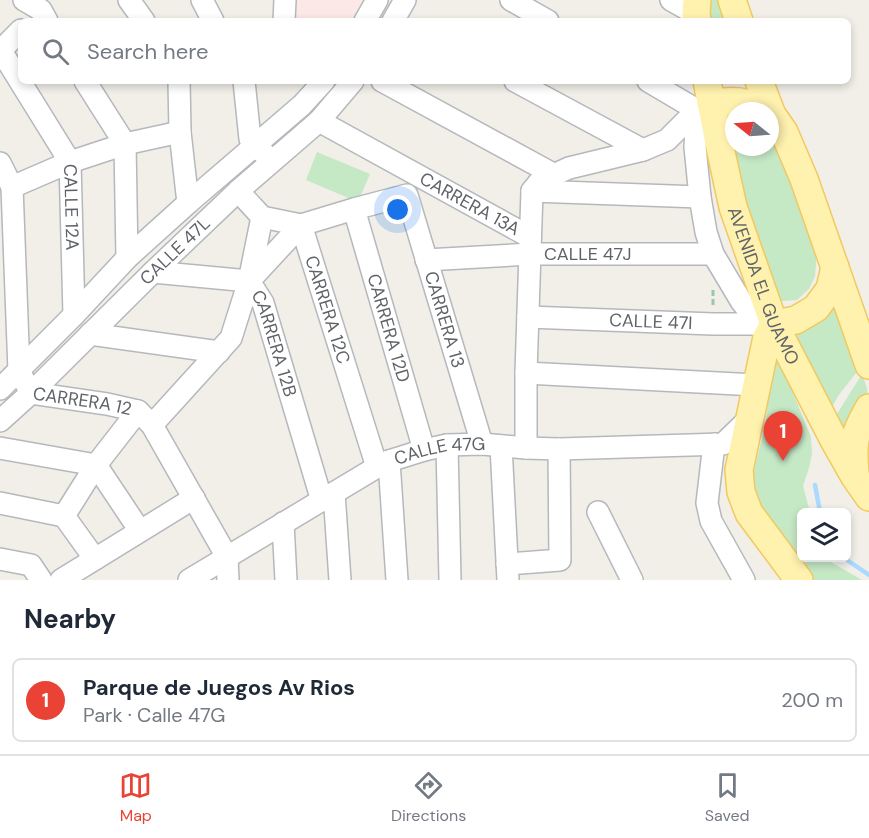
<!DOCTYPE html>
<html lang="en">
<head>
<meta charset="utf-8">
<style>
  body { margin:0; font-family:"DM Sans",sans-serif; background:#f2f2f3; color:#1f2937 }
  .controls { position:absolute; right:18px; bottom:18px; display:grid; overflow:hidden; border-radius:9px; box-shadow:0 3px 9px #0003 }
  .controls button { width:54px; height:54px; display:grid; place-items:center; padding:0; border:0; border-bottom:2px solid #e0e1e3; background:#fff; color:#1f2937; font:30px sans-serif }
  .compass { position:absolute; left:725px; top:102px; width:54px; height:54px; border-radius:50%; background:#fff; box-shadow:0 3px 9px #0003; rotate:287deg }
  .you { position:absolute; left:398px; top:210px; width:21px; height:21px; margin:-15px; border:4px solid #fff; border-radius:50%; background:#1a73e8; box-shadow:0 0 0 9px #1a73e833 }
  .badge { display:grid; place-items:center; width:39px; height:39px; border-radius:50%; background:#ea4335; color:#fff; font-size:20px; font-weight:700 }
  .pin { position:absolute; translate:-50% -50px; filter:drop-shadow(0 2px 3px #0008) }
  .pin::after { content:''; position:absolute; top:32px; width:21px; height:18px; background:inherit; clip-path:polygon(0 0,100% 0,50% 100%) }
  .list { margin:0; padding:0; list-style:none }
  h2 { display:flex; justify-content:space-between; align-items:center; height:78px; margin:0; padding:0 24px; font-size:26px }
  h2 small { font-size:20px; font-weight:400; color:#747a83 }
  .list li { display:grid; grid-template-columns:39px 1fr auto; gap:18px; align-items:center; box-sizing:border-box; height:84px; margin:0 12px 12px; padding:0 12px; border:2px solid #e0e1e3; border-radius:9px }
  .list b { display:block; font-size:22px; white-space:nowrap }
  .list p { margin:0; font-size:20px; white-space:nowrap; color:#747a83 }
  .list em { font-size:20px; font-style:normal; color:#747a83 }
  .icon { flex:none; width:33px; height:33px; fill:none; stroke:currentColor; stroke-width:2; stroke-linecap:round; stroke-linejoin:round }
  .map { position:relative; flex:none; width:869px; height:580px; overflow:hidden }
  .search { position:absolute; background:#fff; box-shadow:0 3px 9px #0003; left:18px; right:18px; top:18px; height:66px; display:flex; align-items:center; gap:15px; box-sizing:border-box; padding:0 21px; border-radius:9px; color:#747a83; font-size:22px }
  .sheet { height:174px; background:#fff }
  nav { display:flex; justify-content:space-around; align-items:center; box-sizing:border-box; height:84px; border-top:2px solid #e0e1e3; background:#fff; font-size:16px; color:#747a83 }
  nav a { display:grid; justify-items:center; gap:3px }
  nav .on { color:#ea4335 }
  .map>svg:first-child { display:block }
</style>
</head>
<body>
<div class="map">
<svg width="869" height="580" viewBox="0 0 869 580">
  <rect width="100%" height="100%" fill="#f1efe8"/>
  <polygon fill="#fce8e6" points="291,0 370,0 357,21 290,21"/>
  <g fill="#c5e8c5">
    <polygon points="707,0 726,0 733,21 712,21 707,16"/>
    <polygon points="734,122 734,147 770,147 770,131 774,137 817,252 815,276 809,289 797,300 781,301 771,284 729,148 727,127"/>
    <polygon points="317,152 370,174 358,202 306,180"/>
    <polygon points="832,292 860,368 838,396 827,417 784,330"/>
    <polygon points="776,342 789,383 811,437 812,454 809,468 803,486 810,512 802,512 802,558 824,558 862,580 804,580 773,544 751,482 765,426"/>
    <polygon points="862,374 867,388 868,400 845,445 832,422"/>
  </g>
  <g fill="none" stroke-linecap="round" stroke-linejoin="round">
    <g stroke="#aadaff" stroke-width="4.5">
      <polyline points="815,485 820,512"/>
      <polyline points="844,558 869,575"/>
    </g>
    <defs>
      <g id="minor">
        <polyline points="24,0 41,10 47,21"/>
        <polyline points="129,0 144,21"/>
        <polyline points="202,0 213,21"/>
        <polyline points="511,0 548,21"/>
        <polyline points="671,0 696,14"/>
        <polyline points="284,21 285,0"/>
        <polyline points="365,21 377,0"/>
        <polyline points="393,21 405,0"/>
        <path id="s1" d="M0,49L70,162L74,315"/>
        <polyline points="0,51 21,30"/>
        <polyline points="85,81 125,144 127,258"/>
        <polyline points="179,81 180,132 188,203"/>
        <polyline points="244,81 250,139 255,147 265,154"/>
        <polyline points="382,81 553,174"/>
        <polyline points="515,81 643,150"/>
        <polyline points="648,81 697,110"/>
        <polyline points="697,110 695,147 700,197 706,232 713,254 741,301 752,315 772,323"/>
        <path id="s2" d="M319,121L530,237"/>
        <path id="s3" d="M0,163L12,187L19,371L31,393L107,404L138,411L152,425L227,557L228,580"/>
        <polyline points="12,187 70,162 125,144 180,132"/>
        <path id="s4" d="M238,191L262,217L301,225L377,467"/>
        <polyline points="532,191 700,197"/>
        <path id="s5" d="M354,209L424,450"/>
        <path id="s6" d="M426,260L530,254H713"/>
        <polyline points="153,272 249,281"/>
        <path id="s7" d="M249,281L263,303L322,501"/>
        <polyline points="249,281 262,217"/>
        <path id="s8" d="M528,317L713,324H774"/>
        <polyline points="90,334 219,352"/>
        <polyline points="526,373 756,385"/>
        <polyline points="0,389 74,315 127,258 188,203 302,105 324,81"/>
        <path id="s9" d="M0,421L31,393L153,272L238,191L319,121L353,81"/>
        <path id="s10" d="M152,425L231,338L249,281L301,225L354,209L407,195L482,444"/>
        <polyline points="714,444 707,503 711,521 744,580"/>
        <polyline points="447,445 450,580"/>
        <polyline points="501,446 508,580"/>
        <polyline points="0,448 96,465"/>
        <polyline points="526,448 526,373 532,191 540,181 569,168 643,150 667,140 697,110 711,103"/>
        <polyline points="389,461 397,580"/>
        <polyline points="96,465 140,531"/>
        <polyline points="334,493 340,580"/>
        <polyline points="0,503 64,516"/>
        <polyline points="598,512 632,580"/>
        <polyline points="64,516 96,465 138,411"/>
        <polyline points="64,516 95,559"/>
        <polyline points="283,523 286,580"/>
        <polyline points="0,559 31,565 41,580"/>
        <polyline points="507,564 560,560 559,449"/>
        <polyline points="61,580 194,498"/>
        <path id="s11" d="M189,580L377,467L389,461L424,450L447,445L482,444L526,448L559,449L723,444L751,417"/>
      </g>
      <g id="major">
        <polyline points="732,0 739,21"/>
        <polyline points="697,21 696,14 697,0"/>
        <path id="s12" d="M707,81L718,138L733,207L774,324L834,440L855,477L869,497"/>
        <polyline points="759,81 772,115 784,132 804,179 869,365"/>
        <path d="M711,103C735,100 742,100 765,111"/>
        <polyline points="774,324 767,337 739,470 741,492 749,513 799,580"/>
        <polyline points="774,324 796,320 816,308 830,289 835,267"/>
        <path d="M855,473C852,442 854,434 869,408"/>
      </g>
    </defs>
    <use href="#minor" stroke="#b5b8bc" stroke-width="24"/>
    <use href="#major" stroke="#f2c960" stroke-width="30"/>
    <polyline stroke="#9cc7a9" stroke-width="3" stroke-dasharray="6 3" stroke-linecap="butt" points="713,290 713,307"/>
    <use href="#minor" stroke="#fff" stroke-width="21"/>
    <use href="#major" stroke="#fff2af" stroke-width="27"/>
  </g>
  <g text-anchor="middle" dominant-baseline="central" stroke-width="6" stroke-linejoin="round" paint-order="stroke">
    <g font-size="18" fill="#5f6368" stroke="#fff">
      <text stroke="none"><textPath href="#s2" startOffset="172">CARRERA 13A</textPath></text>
      <text stroke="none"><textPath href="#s1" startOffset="178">CALLE 12A</textPath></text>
      <text stroke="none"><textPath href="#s9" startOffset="244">CALLE 47L</textPath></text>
      <text stroke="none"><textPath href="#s6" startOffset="162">CALLE 47J</textPath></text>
      <text stroke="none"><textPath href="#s12" startOffset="213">AVENIDA EL GUAMO</textPath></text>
      <text stroke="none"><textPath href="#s4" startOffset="164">CARRERA 12C</textPath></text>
      <text stroke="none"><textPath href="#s10" startOffset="494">CARRERA 13</textPath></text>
      <text stroke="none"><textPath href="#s8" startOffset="123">CALLE 47I</textPath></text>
      <text stroke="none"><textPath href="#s5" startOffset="124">CARRERA 12D</textPath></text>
      <text stroke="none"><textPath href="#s7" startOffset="68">CARRERA 12B</textPath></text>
      <text stroke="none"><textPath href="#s3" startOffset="288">CARRERA 12</textPath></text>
      <text stroke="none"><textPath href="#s11" startOffset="285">CALLE 47G</textPath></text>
    </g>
  </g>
</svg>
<div class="controls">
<button><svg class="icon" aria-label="layers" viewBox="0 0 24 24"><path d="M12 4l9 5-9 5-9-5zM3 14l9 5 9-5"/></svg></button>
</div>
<svg class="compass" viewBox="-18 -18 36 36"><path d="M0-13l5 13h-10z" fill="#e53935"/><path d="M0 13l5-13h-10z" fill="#747a83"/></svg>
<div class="you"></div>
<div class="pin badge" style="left:783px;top:461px">1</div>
<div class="search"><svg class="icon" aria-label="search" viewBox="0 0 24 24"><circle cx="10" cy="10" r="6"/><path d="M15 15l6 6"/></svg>Search here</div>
</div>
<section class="sheet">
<h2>Nearby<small></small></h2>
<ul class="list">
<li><span class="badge">1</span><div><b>Parque de Juegos Av Rios</b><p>Park · Calle 47G</p></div><em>200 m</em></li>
</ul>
</section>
<nav>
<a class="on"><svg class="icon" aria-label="map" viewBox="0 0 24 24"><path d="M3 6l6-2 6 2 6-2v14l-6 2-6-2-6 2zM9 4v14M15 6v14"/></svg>Map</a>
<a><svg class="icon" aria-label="directions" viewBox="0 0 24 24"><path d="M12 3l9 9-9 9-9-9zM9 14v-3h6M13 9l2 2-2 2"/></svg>Directions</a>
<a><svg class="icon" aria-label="saved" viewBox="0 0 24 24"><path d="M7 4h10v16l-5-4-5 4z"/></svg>Saved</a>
</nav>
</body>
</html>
